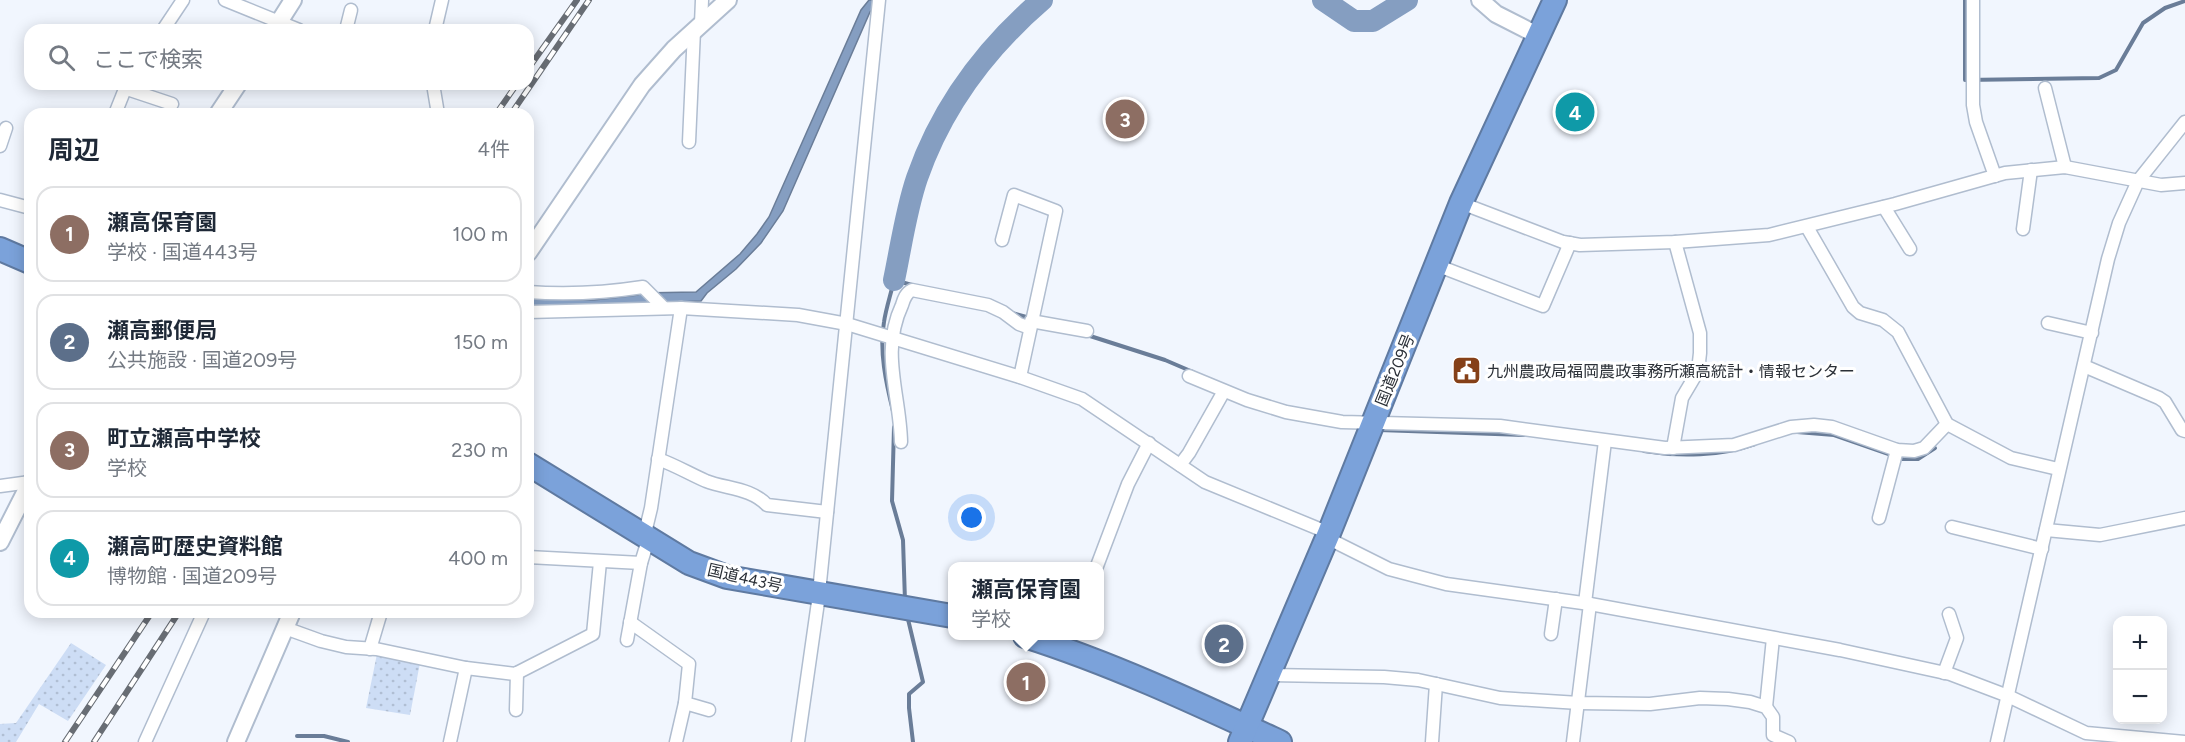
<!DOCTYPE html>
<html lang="ja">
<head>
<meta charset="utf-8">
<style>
  body { margin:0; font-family:Figtree,"Noto Sans JP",sans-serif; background:#f2f2f3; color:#1f2937 }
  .controls { position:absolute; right:18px; bottom:18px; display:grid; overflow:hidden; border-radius:12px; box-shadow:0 3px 15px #0003 }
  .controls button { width:54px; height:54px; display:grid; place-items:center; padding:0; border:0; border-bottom:2px solid #e0e1e3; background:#fff; color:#1f2937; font:30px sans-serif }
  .you { position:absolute; left:972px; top:518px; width:21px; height:21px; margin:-15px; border:4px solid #fff; border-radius:50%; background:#1a73e8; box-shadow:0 0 0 9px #1a73e833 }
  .badge { display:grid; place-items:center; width:39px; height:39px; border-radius:50%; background:#d93025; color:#fff; font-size:20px; font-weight:700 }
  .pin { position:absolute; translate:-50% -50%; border:3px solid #fff; box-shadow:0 2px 6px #0006 }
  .popup { position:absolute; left:948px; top:562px; width:156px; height:78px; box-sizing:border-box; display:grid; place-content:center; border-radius:12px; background:#fff; filter:drop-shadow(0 2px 4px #0005); font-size:20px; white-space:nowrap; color:#747a83 }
  .popup b { font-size:22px; color:#1f2937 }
  .popup::after { content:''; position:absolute; left:50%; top:100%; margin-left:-12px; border:12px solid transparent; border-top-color:#fff }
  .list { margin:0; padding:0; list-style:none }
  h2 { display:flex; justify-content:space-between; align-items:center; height:78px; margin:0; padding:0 24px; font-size:26px }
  h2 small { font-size:20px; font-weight:400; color:#747a83 }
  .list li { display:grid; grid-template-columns:39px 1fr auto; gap:18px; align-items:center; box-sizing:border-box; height:96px; margin:0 12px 12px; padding:0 12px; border:2px solid #e0e1e3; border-radius:18px }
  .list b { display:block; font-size:22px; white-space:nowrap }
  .list p { margin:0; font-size:20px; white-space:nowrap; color:#747a83 }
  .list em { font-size:20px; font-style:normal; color:#747a83 }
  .icon { flex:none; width:33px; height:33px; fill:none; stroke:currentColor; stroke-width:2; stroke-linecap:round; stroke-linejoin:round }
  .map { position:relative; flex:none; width:2185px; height:742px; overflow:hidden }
  .search { position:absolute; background:#fff; box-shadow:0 3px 15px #0003; left:24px; top:24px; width:510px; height:66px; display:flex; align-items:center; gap:15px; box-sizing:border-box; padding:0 21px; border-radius:18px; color:#747a83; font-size:22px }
  .panel { position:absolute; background:#fff; box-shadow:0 3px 15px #0003; left:24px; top:108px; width:510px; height:510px; border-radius:18px }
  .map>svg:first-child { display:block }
</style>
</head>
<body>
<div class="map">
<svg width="2185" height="742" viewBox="0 0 2185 742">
  <defs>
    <pattern id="grass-dots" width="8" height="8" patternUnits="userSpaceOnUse" patternTransform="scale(1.5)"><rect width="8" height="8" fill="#cdddf5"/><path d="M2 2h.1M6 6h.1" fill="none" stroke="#b0bed3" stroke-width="1.8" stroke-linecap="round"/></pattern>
  </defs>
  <rect width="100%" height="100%" fill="#f1f6fe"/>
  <g fill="url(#grass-dots)">
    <polygon points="71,643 106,665 68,721 39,704 16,742 0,742 0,724 16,723"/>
    <polygon points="377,654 420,663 410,715 366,708"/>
  </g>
  <polygon fill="#859ec1" stroke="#6a7d98" stroke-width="1.5" points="869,0 882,0 870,12 783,211 761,243 736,269 707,293 701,301 528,308 528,299 594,300 638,295 639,293 696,292 740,254 757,234 769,217 861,10"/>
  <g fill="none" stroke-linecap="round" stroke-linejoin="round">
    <g stroke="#6a7d98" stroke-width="4">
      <polyline points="1965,0 1965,80 2099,78 2116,70 2143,23 2165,8 2185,1"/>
      <polyline points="1012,313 1030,318"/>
      <polyline points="1087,335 1165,360 1193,372"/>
      <path d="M893,411C886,383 879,351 884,322C886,308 891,294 894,280L912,285"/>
      <polyline points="894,427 892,501 903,540 905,601"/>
      <polyline points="1379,430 1524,435"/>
      <polyline points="1797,432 1834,435 1903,459 1918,459 1935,448"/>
      <path d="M1644,451C1680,457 1721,456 1755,444"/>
      <polyline points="907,615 923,682 909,694 909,708 913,742"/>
      <polyline points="297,736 324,736 348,742"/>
    </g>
    <g stroke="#859ec1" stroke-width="22">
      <polyline points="1323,0 1354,21 1373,21 1407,0"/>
      <path d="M894,280C901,247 906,210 917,178C942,106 985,49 1042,0"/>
    </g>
    <defs>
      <g id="street">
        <polyline points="225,0 299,30"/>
        <polyline points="1973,0 1973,105 1976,122 1995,176"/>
        <polyline points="701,24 702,0"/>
        <polyline points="163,30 183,0"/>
        <polyline points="346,30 351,10"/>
        <polyline points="435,30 442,0"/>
        <polyline points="433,84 438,114"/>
        <polyline points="124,88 172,104"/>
        <polyline points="2045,88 2065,167"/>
        <polyline points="115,114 127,84"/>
        <polyline points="689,142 694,30"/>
        <polyline points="0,146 6,128"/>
        <polyline points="0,200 30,208"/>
        <polyline points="1461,203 1563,242 1580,245 1675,242 1769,235 1895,204 2005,173 2065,167 2161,185 2185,183"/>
        <polyline points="1884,207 1910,249"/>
        <polyline points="1807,227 1853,307 1860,313 1883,320 1898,332 1947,424 2011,458 2058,469"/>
        <polyline points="2023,229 2031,170"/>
        <polyline points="1002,240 1014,195 1056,211 1020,377"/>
        <polyline points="1436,265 1543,306 1570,243"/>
        <path d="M528,292C567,295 604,293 643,287L664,308"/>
        <polyline points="528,312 681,308 798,315 847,324 1020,377 1082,399 1205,482 1329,533"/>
        <polyline points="1031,321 1087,331"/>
        <polyline points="2048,323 2092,333"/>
        <polyline points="2084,366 2159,398 2165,402 2182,430 2185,431"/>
        <polyline points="1189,376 1247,400 1286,412 1342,422 1500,426 1665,448 1734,445 1791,427 1814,425 1832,427 1897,450 1914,451 1924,448 1947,424"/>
        <path d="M901,442C900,394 880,352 902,305C904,298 906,293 912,290L988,305L1003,312L1019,324L1030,328"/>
        <polyline points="1673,448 1682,398 1698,371 1700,353 1700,333 1675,242"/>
        <path d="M658,459C675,465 690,474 706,481C727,489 751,488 767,505L827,512"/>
        <polyline points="1180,465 1189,453 1224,391"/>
        <polyline points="0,486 30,482"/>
        <polyline points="1879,518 1897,450"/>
        <polyline points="1952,527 2042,549"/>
        <polyline points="2046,530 2100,535 2185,518"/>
        <polyline points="644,537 651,508 681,308"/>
        <polyline points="1327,538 1389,569 1446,584 1590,604 1840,650 1950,674 2008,696 2086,733 2185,742"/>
        <polyline points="528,557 641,563"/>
        <polyline points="1097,566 1128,484 1149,443"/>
        <polyline points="1585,603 1605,441"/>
        <polyline points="630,622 689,664 685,703 709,710"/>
        <polyline points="285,628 321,641 346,647 376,649 466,668 515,674 593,634 600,562"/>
        <polyline points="1551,634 1556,599"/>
        <polyline points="627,640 641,563 648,540"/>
        <polyline points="370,649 381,612"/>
        <polyline points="1944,673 1957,638 1949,614"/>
        <polyline points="1268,675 1384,677 1418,680 1500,698 1579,703 1650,704 1700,698 1728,699 1750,702 1766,707 1773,717 1773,735 1789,742"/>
        <polyline points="1766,707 1773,638"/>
        <polyline points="516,710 517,673"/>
        <polyline points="145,742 204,612"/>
        <polyline points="450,742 466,668"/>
        <polyline points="676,742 685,703"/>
        <polyline points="798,742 818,602 879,0"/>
        <polyline points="1432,742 1436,684"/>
        <polyline points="1573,742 1590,604"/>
        <polyline points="1997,742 2108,259 2119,223 2138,181 2185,122"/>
      </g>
      <g id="secondary">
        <polyline points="1480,0 1496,14 1539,36"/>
        <polyline points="274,30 293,0"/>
        <polyline points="218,114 238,84"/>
        <polyline points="528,253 642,85 674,49 728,0"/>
        <polyline points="0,542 30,483"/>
        <polyline points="236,742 292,612"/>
      </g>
      <g id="highway">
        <polyline points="0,249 30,262"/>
        <polyline points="528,464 689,563 727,577 952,616"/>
        <path d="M1025,636C1113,664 1196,703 1280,742"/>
        <polyline points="1240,742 1329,533 1461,203 1555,0"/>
      </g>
    </defs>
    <use href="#street" stroke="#b0bdcf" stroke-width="15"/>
    <use href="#secondary" stroke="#b0bdcf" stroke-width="20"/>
    <use href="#highway" stroke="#5f7aa1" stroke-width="26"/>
    <use href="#street" stroke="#fff" stroke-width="12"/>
    <use href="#secondary" stroke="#fff" stroke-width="16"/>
    <use href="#highway" stroke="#7ba2da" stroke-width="22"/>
    <defs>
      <g id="rail">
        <polyline points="528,69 577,0"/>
        <polyline points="496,114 517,84"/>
        <polyline points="511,114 589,0"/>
        <polyline points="65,742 152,612"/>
        <polyline points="94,742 179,612"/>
      </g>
    </defs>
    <use href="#rail" stroke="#686d74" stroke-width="6"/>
    <use href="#rail" stroke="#fff" stroke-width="4" stroke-dasharray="11" stroke-linecap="butt"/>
  </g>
  <defs>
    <symbol id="civic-square" viewBox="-11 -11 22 22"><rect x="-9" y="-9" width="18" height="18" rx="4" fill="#854018" stroke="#fff"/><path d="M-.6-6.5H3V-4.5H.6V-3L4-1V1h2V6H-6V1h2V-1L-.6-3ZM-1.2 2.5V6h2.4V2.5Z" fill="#fff"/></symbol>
  </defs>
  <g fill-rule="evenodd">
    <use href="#civic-square" x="1450" y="354" width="33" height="33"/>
  </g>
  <g text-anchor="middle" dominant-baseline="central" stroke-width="6" stroke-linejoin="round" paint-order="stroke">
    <g font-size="16" fill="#2b3037" stroke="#fff">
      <text transform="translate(1395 370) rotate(-68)">国道209号</text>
      <text transform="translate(745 578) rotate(13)">国道443号</text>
    </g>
    <g font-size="16" fill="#2b3037" stroke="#fff" text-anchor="start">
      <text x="1487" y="371">九州農政局福岡農政事務所瀬高統計・情報センター</text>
    </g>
  </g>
</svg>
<div class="controls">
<button>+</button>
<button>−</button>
</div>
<div class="you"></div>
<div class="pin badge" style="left:1026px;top:682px;background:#8d6e63">1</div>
<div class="popup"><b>瀬高保育園</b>学校</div>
<div class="pin badge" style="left:1224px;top:644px;background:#5c6f8a">2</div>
<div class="pin badge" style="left:1125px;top:119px;background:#8d6e63">3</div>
<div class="pin badge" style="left:1575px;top:112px;background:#0f9aa8">4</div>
<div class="search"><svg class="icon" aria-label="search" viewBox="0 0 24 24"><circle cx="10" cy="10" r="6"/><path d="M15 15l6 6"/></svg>ここで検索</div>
<section class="panel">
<h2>周辺<small>4件</small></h2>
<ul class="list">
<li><span class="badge" style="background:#8d6e63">1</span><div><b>瀬高保育園</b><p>学校 · 国道443号</p></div><em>100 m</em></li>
<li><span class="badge" style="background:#5c6f8a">2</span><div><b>瀬高郵便局</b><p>公共施設 · 国道209号</p></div><em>150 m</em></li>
<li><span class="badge" style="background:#8d6e63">3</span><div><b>町立瀬高中学校</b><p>学校</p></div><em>230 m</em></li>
<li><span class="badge" style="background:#0f9aa8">4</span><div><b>瀬高町歴史資料館</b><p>博物館 · 国道209号</p></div><em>400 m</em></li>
</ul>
</section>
</div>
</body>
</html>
